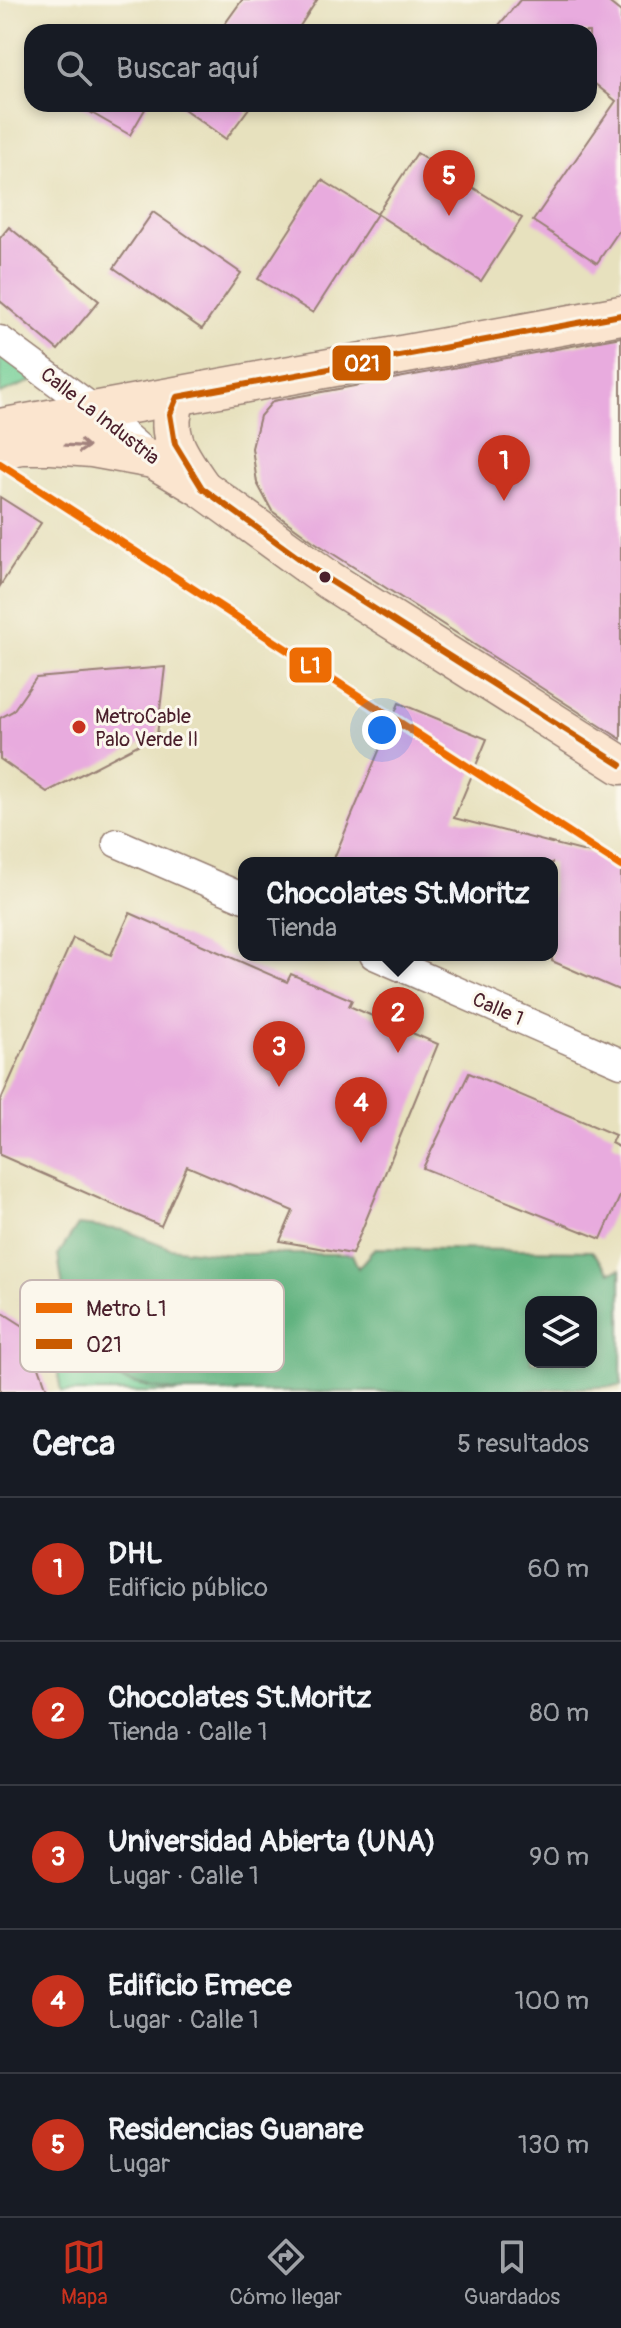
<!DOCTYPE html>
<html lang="es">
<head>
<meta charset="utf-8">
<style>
  body { margin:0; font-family:Pangolin,sans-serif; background:#242831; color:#f1f3f6 }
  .controls { position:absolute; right:24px; bottom:24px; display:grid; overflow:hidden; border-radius:16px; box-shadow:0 4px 12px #0003 }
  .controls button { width:72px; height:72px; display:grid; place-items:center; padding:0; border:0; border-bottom:2px solid #363941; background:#171b24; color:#f1f3f6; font:40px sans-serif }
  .you { position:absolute; left:382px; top:730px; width:28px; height:28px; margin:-20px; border:6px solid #fff; border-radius:50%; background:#1a73e8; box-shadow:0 0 0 12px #1a73e833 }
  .badge { display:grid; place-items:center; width:52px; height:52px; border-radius:50%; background:#c8321e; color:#fff; font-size:26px; font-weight:700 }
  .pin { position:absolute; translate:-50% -66px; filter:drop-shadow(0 2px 4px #0008) }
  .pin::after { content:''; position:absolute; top:42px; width:28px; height:24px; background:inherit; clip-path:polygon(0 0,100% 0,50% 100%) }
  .popup { position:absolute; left:238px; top:857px; width:320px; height:104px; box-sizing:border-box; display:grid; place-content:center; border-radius:16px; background:#171b24; filter:drop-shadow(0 2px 6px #0005); font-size:26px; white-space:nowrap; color:#9ea1a6 }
  .popup b { font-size:30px; color:#f1f3f6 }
  .popup::after { content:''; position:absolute; left:50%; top:100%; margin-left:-16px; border:16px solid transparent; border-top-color:#171b24 }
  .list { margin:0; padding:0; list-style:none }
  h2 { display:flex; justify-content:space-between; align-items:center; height:104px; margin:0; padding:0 32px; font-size:34px }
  h2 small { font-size:26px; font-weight:400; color:#9ea1a6 }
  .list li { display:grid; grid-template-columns:52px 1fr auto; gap:24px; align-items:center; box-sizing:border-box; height:144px; padding:0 32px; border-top:2px solid #363941 }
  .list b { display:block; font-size:30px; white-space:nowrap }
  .list p { margin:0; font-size:26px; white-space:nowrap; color:#9ea1a6 }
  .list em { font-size:26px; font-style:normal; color:#9ea1a6 }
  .icon { flex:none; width:44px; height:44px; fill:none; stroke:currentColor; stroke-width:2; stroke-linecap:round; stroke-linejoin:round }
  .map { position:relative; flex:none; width:621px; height:1392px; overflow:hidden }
  .search { position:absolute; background:#171b24; box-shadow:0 4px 12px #0003; left:24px; right:24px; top:24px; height:88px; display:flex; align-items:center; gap:20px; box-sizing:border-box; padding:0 28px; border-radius:24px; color:#9ea1a6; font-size:30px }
  .sheet { height:824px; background:#171b24 }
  nav { display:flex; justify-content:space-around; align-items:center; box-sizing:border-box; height:112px; border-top:2px solid #363941; background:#171b24; font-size:22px; color:#9ea1a6 }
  nav a { display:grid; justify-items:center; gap:4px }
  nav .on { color:#c8321e }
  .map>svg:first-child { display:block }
</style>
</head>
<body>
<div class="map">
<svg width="621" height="1392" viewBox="0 0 621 1392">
  <rect width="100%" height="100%" fill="#fbf7ec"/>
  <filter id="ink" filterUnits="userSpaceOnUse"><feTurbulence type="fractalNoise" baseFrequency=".0125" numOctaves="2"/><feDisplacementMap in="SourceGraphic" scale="16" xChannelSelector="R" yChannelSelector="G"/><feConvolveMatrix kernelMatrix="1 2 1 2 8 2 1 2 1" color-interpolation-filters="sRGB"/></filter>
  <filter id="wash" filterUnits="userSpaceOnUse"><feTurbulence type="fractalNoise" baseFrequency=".006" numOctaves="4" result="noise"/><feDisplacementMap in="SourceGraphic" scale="32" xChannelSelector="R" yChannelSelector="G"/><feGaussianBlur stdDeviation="1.8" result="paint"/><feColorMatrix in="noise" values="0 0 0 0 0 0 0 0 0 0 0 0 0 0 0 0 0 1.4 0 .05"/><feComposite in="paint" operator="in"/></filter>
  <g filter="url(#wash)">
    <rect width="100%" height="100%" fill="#e7e1be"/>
    <g fill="#75cf96" stroke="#607760" stroke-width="2">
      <polygon points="0,345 39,378 0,394"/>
      <polygon points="56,1361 144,1386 185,1392 61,1392"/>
    </g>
    <path fill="#60b27f" stroke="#556855" stroke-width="2" fill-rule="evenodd" d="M78,1225L124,1230L170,1248L221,1254H352L358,1268L375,1248L592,1251L610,1272L621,1269V1386L496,1392H181L152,1388L49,1360L67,1316L58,1255ZM531,1302H591V1362H531Z"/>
    <g id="blocks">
      <g fill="#e8abde">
        <polygon points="242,0 317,0 296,32 219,32"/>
        <polygon points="520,0 606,0 621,12 621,228 597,263 533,221 616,101 589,79 589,32 493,32"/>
        <polygon points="76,104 148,104 130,135"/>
        <polygon points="177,104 252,104 226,139"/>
        <polygon points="417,153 522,218 481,281 377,214"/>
        <polygon points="322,180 377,214 313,313 258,279"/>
        <polygon points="153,212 241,273 202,329 114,268"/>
        <polygon points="9,227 99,301 58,350 0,301 0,238"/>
        <polygon points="621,337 621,739 313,541 272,511 257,483 252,448 260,416 273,401"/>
        <polygon points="0,497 41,523 0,586"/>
        <polygon points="165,667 157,735 47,792 0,759 0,718 13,711 36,678"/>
        <polygon points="399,703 487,739 454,818 621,861 621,991 552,961 552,863 332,863"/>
        <polygon points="130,913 287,982 291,974 352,1000 349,1006 438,1044 352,1254 280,1241 293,1211 187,1166 161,1226 0,1155 0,1102 73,938 111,955"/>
        <polygon points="469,1073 615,1135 611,1143 621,1148 621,1194 601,1239 423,1168"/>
        <polygon points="0,1311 36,1334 30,1342 48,1392 0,1392"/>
      </g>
    </g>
  </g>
  <g filter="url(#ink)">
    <use href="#blocks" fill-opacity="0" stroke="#988074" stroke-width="2"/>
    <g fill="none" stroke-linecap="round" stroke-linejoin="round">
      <defs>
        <g id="street">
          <polyline points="0,340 96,411 151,458"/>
          <polyline points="117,843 244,898"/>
          <polyline points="374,955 621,1063"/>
        </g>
        <g id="secondary">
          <path d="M177,397C162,434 179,455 200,485"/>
          <polyline points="0,428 621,315"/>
          <polyline points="0,449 21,445 52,445 92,448 153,459 202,488 329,580 621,765"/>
        </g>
      </defs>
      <use href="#street" stroke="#988074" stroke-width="31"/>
      <use href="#secondary" stroke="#988074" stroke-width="41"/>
      <use href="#street" stroke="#fff" stroke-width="28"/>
      <use href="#secondary" stroke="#fbe5cf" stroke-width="38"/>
      <defs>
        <polyline id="bus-1" points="621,315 177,397 170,414 175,444 202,488 329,580 621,765"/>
      </defs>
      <use href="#bus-1" stroke="#fbf7ec" stroke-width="12"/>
      <use href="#bus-1" stroke="#c95b00" stroke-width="6"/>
      <defs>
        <polyline id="metro-1" points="0,464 621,866"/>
      </defs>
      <use href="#metro-1" stroke="#fbf7ec" stroke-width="14"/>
      <use href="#metro-1" stroke="#ed6c04" stroke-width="8"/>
    </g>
    <defs><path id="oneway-shaft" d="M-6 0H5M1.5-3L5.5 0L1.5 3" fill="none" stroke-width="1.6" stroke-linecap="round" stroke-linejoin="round" transform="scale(2)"/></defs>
    <use stroke="#a2827d" href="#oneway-shaft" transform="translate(77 446) rotate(4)"/>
  </g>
  <circle fill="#4a1f2b" stroke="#fbf7ec" stroke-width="3" cx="325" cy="577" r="7"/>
  <circle fill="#c8321e" stroke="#fbf7ec" stroke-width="3" cx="79" cy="727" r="8"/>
  <g text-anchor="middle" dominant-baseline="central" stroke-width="6" stroke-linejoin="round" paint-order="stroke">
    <g font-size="20" fill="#4a1f2b" stroke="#fbf7ec">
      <text transform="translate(100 416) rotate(38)">Calle La Industria</text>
      <text transform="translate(498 1009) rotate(24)">Calle 1</text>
    </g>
    <g font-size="20" fill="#4a1f2b" stroke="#fbf7ec" text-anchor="start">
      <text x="95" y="716">MetroCable<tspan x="95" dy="23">Palo Verde II</tspan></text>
    </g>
  </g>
  <rect x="20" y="1280" width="264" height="92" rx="12" fill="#fbf7ec" stroke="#c6b6b2" stroke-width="2"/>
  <rect x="36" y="1303" width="36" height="10" fill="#ed6c04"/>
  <rect x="36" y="1339" width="36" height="10" fill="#c95b00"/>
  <g font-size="22" fill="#4a1f2b">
    <text x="86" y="1316">Metro L1</text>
    <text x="86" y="1352">021</text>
  </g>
  <g stroke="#fbf7ec" stroke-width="3">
    <rect x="331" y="344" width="61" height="38" rx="8" fill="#c95b00"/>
    <rect x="288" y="646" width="45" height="38" rx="8" fill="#ed6c04"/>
  </g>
  <g font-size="22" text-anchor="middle" font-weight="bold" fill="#fff">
    <text x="362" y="371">021</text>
    <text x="310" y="673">L1</text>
  </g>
</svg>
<div class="controls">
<button><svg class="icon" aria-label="layers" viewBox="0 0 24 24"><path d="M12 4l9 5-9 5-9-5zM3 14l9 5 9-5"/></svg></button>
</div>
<div class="you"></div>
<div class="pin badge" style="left:504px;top:501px">1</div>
<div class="pin badge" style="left:398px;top:1053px">2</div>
<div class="popup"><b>Chocolates St.Moritz</b>Tienda</div>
<div class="pin badge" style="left:279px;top:1087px">3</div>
<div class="pin badge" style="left:361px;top:1143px">4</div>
<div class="pin badge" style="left:449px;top:216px">5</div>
<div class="search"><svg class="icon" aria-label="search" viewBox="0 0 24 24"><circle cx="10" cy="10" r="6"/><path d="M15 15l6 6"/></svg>Buscar aquí</div>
</div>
<section class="sheet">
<h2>Cerca<small>5 resultados</small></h2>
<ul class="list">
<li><span class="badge">1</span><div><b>DHL</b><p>Edificio público</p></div><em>60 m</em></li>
<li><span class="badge">2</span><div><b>Chocolates St.Moritz</b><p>Tienda · Calle 1</p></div><em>80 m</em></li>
<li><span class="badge">3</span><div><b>Universidad Abierta (UNA)</b><p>Lugar · Calle 1</p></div><em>90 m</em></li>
<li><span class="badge">4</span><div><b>Edificio Emece</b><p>Lugar · Calle 1</p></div><em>100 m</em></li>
<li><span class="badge">5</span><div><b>Residencias Guanare</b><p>Lugar</p></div><em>130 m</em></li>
</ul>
</section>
<nav>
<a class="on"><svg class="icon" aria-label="map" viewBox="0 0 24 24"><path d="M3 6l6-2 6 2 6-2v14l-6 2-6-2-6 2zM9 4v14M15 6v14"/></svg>Mapa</a>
<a><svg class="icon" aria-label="directions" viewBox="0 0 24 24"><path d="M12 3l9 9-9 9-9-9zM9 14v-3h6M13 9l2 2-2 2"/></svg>Cómo llegar</a>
<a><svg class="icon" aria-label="saved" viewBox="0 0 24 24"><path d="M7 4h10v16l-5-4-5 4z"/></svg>Guardados</a>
</nav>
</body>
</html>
